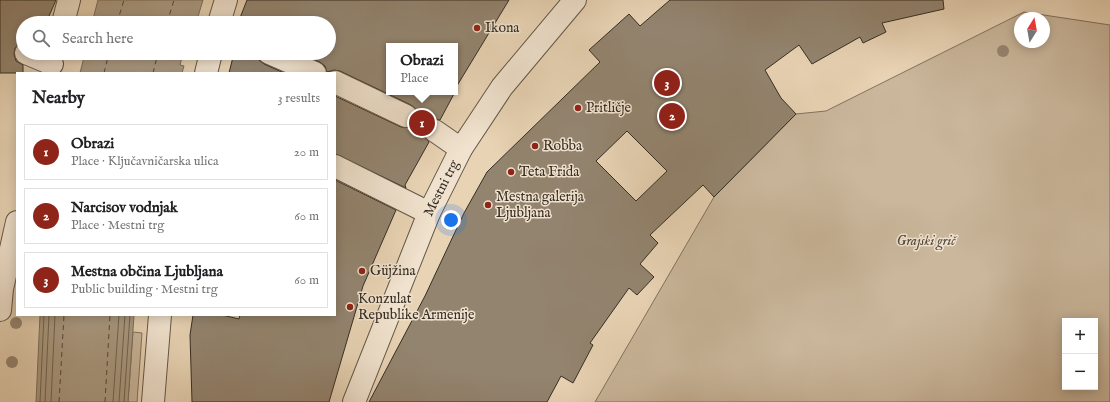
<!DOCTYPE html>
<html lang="en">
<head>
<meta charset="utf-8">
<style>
  body { margin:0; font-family:"IM FELL English",serif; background:#f2f2f2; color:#202124 }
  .controls { position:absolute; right:12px; bottom:12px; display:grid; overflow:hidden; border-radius:0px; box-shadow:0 2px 10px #0003 }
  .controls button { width:36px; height:36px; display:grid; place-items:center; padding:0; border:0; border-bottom:1px solid #e0e0e0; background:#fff; color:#202124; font:20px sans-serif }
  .compass { position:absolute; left:1014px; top:12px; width:36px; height:36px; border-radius:50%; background:#fff; box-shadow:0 2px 10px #0003; rotate:11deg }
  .you { position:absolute; left:451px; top:220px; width:14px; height:14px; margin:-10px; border:3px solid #fff; border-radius:50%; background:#1a73e8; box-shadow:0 0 0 6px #1a73e833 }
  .badge { display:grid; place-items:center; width:26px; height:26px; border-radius:50%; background:#8f2418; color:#fff; font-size:13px; font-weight:700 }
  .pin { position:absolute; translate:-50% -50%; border:2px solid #fff; box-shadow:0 1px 4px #0006 }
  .popup { position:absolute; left:386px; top:43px; width:72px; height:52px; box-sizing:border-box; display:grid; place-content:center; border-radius:0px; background:#fff; filter:drop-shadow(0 1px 3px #0005); font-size:13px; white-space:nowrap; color:#757577 }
  .popup b { font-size:15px; color:#202124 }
  .popup::after { content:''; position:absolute; left:50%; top:100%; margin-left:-8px; border:8px solid transparent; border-top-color:#fff }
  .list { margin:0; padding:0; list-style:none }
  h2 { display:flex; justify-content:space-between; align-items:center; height:52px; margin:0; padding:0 16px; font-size:17px }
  h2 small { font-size:13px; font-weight:400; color:#757577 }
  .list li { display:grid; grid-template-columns:26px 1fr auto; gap:12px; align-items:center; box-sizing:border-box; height:56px; margin:0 8px 8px; padding:0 8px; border:1px solid #e0e0e0; border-radius:0px }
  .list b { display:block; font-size:15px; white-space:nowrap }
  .list p { margin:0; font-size:13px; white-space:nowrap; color:#757577 }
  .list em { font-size:13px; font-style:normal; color:#757577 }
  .icon { flex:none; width:22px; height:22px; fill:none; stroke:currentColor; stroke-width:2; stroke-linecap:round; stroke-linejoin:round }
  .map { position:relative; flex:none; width:1110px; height:402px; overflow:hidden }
  .search { position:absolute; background:#fff; box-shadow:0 2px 10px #0003; left:16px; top:16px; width:320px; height:44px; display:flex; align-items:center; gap:10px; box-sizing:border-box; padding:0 14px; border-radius:22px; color:#757577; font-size:15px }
  .panel { position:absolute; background:#fff; box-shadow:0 2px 10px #0003; left:16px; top:72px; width:320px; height:244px; border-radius:0px }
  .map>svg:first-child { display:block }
</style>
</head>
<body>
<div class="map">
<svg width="1110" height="402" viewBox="0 0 1110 402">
  <rect width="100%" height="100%" fill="#e8d3b4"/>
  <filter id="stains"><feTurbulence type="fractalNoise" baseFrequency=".005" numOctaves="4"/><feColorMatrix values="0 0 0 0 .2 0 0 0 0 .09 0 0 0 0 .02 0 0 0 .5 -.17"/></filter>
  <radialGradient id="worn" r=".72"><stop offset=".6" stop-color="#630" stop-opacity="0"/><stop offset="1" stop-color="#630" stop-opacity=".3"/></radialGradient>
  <g fill="#cab79c" stroke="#807260" fill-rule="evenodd">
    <path d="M1024,12L1110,25V402H595L714,197L796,114L826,111ZM1020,18H1044V42H1020ZM1065,321H1095V387H1065Z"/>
    <polygon points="133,332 142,333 137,402 128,402"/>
  </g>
  <g fill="#ab9b83" stroke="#7c6f5d">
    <polygon points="98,0 203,0 196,23 92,23"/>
    <polygon points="85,53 183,53 180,65 184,66 182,73 80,73"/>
    <polygon points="40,315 134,315 128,402 36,402"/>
  </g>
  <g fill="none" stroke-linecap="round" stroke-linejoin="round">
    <g stroke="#706454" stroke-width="1">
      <polyline points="40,402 44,315"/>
      <polyline points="45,402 49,315"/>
      <polyline points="51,402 55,315"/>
      <polyline points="113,402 119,315"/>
      <polyline points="119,402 125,315"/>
      <polyline points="124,402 130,315"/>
    </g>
    <g stroke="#53493c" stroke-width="1" stroke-dasharray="5 4" stroke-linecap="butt">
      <polyline points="117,23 124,0"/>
      <polyline points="167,23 174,0"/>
      <polyline points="104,73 109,53"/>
      <polyline points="153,73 158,53"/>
      <polyline points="59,402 64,315"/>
      <polyline points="105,402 110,315"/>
    </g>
  </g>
  <g fill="#93846f" stroke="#362e24" fill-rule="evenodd">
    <polygon points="0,0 56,0 46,23 23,23 23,41 15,48 14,54 16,61 23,65 23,73 0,73"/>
    <polygon points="247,0 509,0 455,89 455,46 389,46 389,92 455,92 440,120 430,120 425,124 423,130 424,136 429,142 405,185 406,188 335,154 335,96 401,127 407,128 413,126 417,121 418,115 416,109 411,105 340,71 334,70 327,72 325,66 320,62 300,53 329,53 329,23 238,23"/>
    <path d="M670,0H943L944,9L882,23L886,32L863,43L860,37L812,64L799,45L765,70L781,98L796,114L714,197L703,185L650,235L658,243L640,264L654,277L637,295L629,288L590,343L593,345L573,383L561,376L547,402H369L425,296L464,213L487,172L600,62L589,50L629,14L640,26ZM627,131L667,171L636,201L596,161Z"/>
    <polygon points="234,53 257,53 259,60 264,64 284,73 229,73"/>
    <polygon points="335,180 396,210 363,286 329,402 192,402 190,335 193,315 222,315 239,319 240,315 335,315"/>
  </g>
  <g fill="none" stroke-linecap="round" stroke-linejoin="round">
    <polyline stroke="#c4b297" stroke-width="22" stroke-dasharray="22 11" stroke-linecap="butt" points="406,116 435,131"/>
    <defs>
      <g id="pedestrian">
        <polyline points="63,23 69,0"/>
        <polyline points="219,23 226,0"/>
        <polyline points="26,53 52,64"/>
        <polyline points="269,53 315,73"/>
        <polyline points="206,73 211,53"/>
        <polyline points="335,82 406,116"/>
        <polyline points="435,131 461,149"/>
        <polyline points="335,166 429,213"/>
        <polyline points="0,310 2,289 17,222"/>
        <polyline points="153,402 160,315"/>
        <path id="s1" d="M354,402L429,213L461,149L502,87L575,0"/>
      </g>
    </defs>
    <use href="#pedestrian" stroke="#625748" stroke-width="24"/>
    <use href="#pedestrian" stroke="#f0e2ce" stroke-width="22"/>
  </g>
  <g fill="#978772">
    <circle cx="1003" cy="51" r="6"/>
    <circle cx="16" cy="323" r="6"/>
    <circle cx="12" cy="362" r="6"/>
  </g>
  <g fill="#8f2418" stroke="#f0e2ce" stroke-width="1.5">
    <circle cx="477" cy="28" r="4"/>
    <circle cx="578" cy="108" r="4"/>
    <circle cx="535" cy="146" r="4"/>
    <circle cx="511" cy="172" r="4"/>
    <circle cx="488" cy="205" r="4"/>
    <circle cx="362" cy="271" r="4"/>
    <circle cx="350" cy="307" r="4"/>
  </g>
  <g text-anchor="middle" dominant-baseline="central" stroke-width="3" stroke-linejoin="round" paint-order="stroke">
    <g font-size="14" fill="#362e24" stroke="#f0e2ce" text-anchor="start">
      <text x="485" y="28">Ikona</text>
      <text x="586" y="108">Pritličje</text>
      <text x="543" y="146">Robba</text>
      <text x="519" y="172">Teta Frida</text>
      <text x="496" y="197">Mestna galerija<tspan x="496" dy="16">Ljubljana</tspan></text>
      <text x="370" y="271">Güjžina</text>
      <text x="358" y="299">Konzulat<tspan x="358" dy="16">Republike Armenije</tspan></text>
    </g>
    <g font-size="14" fill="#362e24" stroke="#f0e2ce">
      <text stroke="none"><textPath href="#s1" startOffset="231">Mestni trg</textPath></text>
    </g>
    <g font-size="14" font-style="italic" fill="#54493c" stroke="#f0e2ce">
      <text x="926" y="241">Grajski grič</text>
    </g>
  </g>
  <rect width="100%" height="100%" filter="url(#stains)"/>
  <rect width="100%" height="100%" fill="url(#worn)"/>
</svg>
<div class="controls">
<button>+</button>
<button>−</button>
</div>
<svg class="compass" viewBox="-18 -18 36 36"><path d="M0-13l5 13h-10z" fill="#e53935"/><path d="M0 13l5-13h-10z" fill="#757577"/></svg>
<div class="you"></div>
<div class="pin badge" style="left:422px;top:123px">1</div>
<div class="popup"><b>Obrazi</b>Place</div>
<div class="pin badge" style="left:672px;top:116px">2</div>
<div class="pin badge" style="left:667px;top:83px">3</div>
<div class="search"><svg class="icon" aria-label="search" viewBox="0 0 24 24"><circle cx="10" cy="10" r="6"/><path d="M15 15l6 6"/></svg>Search here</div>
<section class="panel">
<h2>Nearby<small>3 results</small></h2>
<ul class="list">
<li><span class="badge">1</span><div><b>Obrazi</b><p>Place · Ključavničarska ulica</p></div><em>20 m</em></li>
<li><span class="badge">2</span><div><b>Narcisov vodnjak</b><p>Place · Mestni trg</p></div><em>60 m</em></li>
<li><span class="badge">3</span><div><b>Mestna občina Ljubljana</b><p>Public building · Mestni trg</p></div><em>60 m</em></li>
</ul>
</section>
</div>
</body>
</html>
